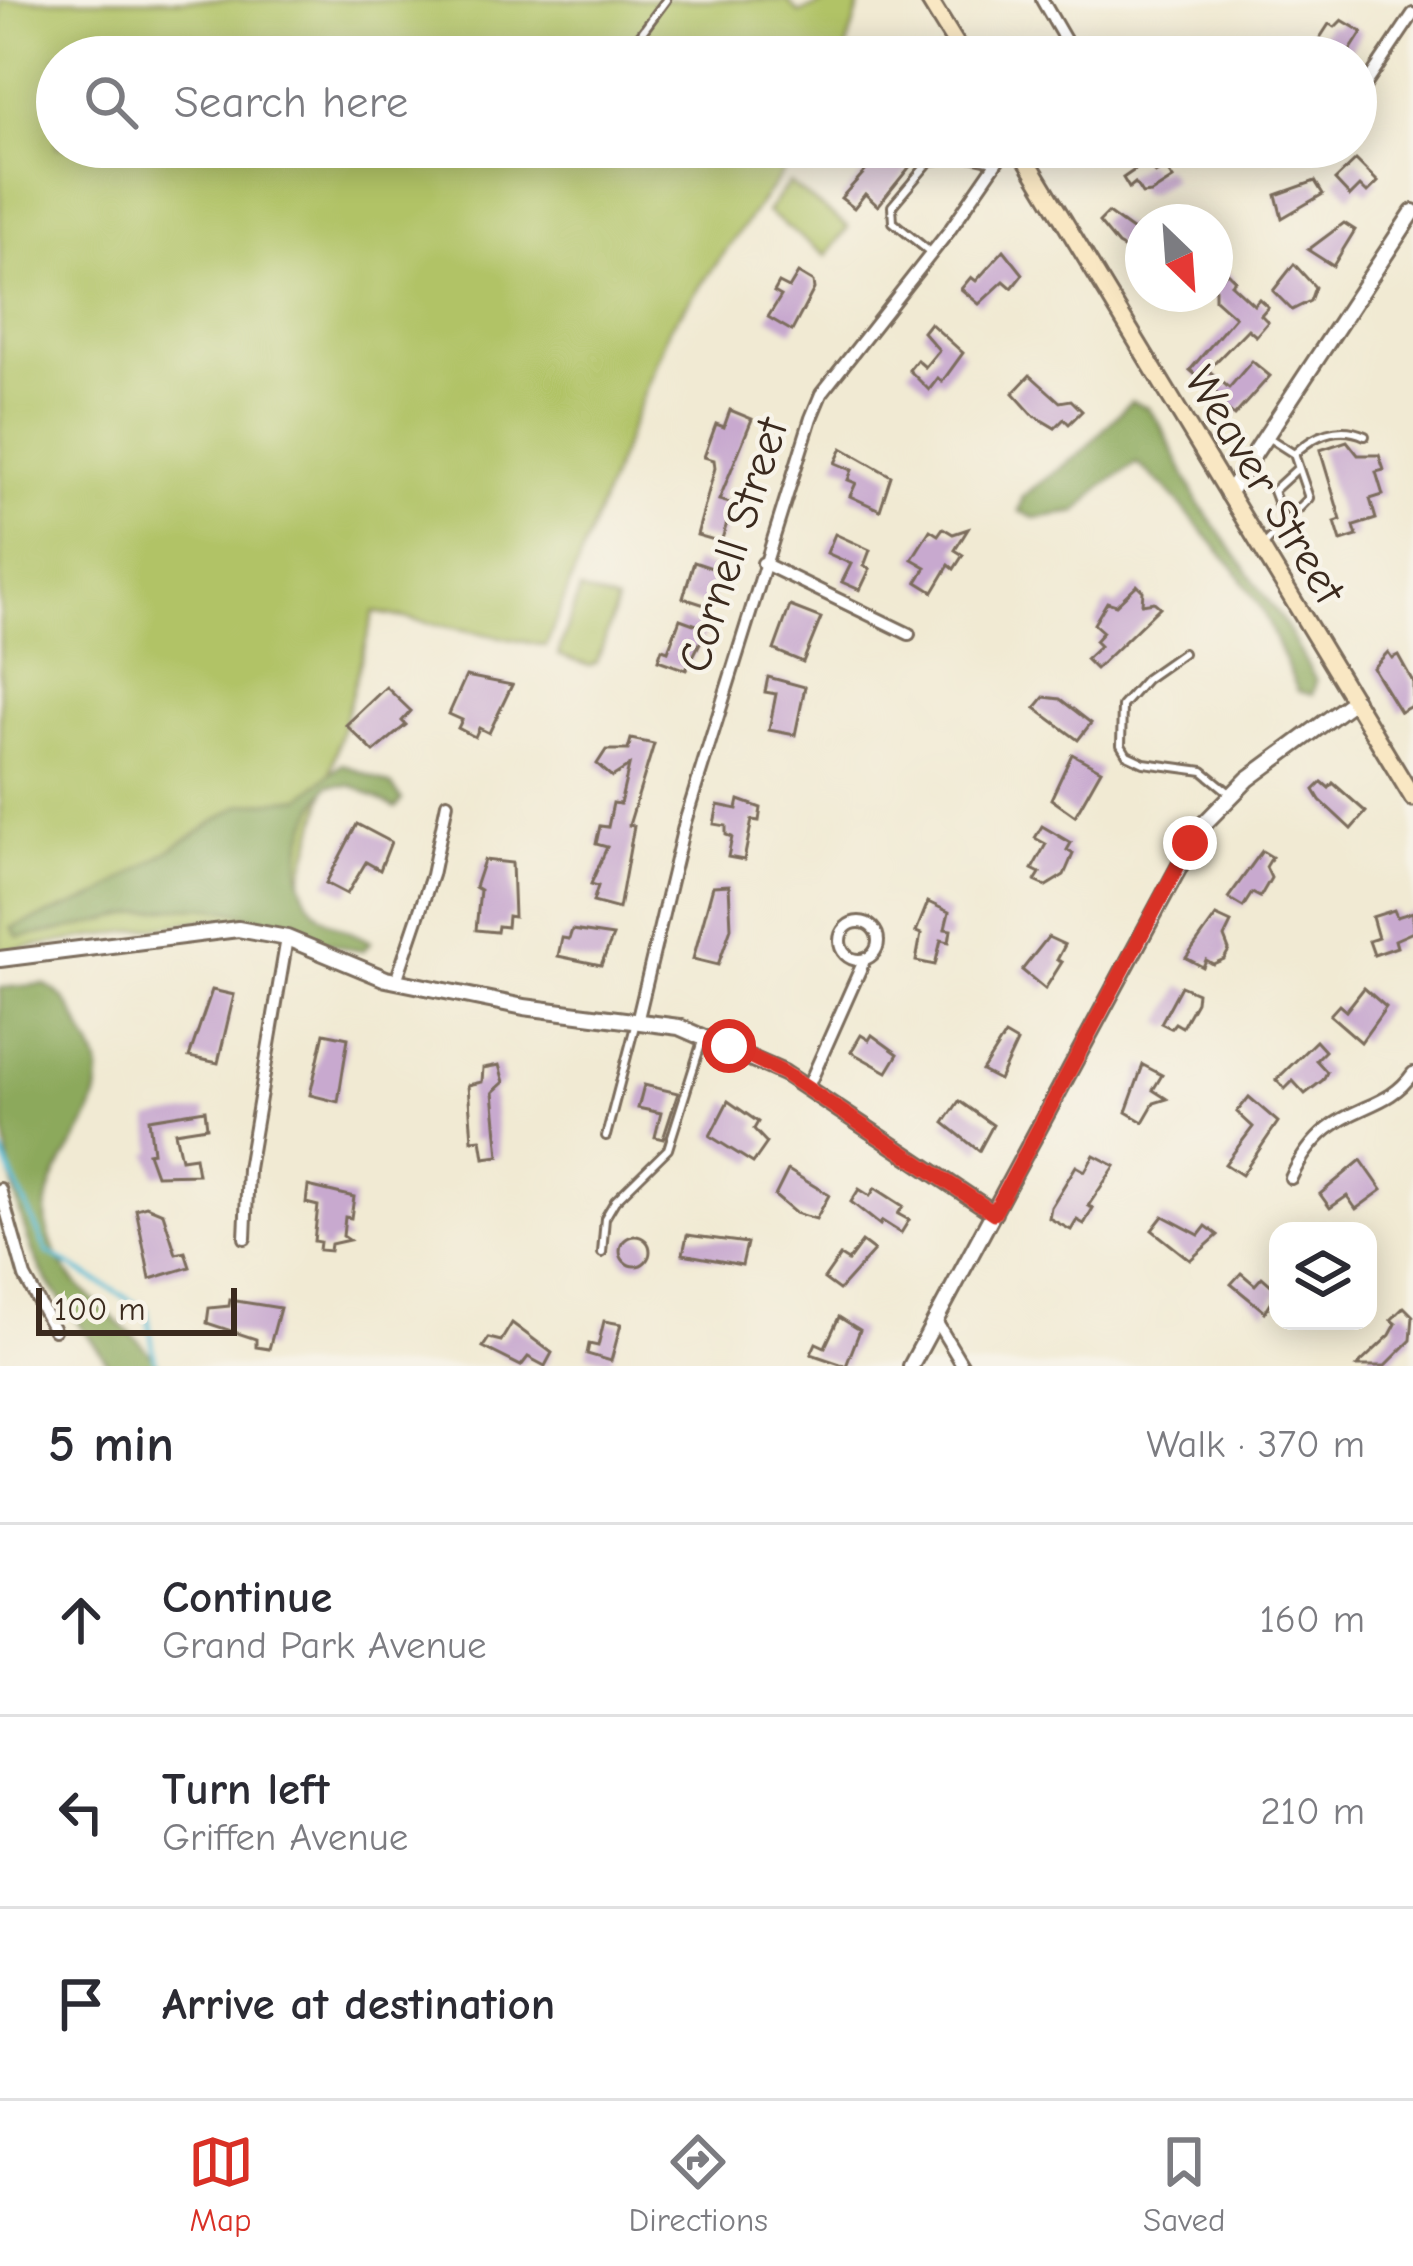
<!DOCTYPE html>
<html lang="en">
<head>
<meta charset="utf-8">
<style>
  body { margin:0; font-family:"Comic Neue",sans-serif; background:#f2f2f3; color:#2b2b33 }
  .controls { position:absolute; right:36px; bottom:36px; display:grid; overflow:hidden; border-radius:24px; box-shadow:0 6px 30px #0003 }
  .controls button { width:108px; height:108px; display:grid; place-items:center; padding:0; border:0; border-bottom:3px solid #e1e1e2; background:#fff; color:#2b2b33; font:60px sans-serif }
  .compass { position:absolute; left:1125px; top:204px; width:108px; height:108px; border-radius:50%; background:#fff; box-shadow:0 6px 30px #0003; rotate:155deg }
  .scale { position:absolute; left:36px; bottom:30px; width:201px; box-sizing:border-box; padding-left:12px; border:6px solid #3b2a1e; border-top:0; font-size:33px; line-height:42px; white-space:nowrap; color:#3b2a1e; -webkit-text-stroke:9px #f7f3e8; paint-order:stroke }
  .stop { position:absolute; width:36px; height:36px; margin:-27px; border:9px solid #d93025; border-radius:50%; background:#fff }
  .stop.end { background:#d93025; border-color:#fff; box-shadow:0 3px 12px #0008 }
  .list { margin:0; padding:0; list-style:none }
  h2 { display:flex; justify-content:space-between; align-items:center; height:156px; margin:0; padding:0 48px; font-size:51px }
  h2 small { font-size:39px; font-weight:400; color:#7c7c81 }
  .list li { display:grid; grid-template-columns:78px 1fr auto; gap:36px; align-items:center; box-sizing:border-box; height:192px; padding:0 48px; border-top:3px solid #e1e1e2 }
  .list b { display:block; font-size:45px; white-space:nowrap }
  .list p { margin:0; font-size:39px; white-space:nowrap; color:#7c7c81 }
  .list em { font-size:39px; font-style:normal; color:#7c7c81 }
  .icon { flex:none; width:66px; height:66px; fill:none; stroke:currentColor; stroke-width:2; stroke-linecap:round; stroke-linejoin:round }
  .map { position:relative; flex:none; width:1413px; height:1366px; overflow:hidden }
  .search { position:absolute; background:#fff; box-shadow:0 6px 30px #0003; left:36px; right:36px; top:36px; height:132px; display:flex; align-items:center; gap:30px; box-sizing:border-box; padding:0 42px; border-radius:66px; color:#7c7c81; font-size:45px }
  .sheet { height:732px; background:#fff }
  nav { display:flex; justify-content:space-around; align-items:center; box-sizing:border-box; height:168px; border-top:3px solid #e1e1e2; background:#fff; font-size:33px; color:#7c7c81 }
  nav a { display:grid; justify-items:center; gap:6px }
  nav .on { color:#d93025 }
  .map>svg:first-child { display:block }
</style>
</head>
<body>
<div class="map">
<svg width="1413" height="1366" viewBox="0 0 1413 1366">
  <rect width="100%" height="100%" fill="#f7f3e8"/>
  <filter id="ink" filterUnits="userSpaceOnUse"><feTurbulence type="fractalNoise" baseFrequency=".00833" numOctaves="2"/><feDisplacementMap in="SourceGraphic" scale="24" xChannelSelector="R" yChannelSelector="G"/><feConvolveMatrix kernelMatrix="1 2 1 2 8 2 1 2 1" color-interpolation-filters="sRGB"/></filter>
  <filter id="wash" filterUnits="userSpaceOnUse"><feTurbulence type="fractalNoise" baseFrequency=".004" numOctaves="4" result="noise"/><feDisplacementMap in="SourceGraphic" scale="48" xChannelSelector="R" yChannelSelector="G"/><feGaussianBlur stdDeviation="2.7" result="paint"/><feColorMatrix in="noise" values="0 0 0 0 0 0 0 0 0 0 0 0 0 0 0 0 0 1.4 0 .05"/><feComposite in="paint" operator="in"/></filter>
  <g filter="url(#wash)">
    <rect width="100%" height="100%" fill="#f1ead3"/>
    <g fill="#b1c366" stroke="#767642" stroke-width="3">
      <polygon points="0,0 787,0 799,13 832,0 861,0 844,57 57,57 57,147 801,147 669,329 546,646 374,612 287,932 216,918 0,951"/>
      <polygon points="789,183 848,227 826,256 767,212"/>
      <polygon points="580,590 617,603 597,662 590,666 558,655"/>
    </g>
    <g fill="#8ca95b" stroke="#646a3c" stroke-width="3">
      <polygon points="1131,401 1148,408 1160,424 1198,502 1282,620 1316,681 1312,695 1298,691 1262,609 1235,569 1165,487 1137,463 1102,486 1077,512 1034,518 1019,511 1023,496 1081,453"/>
      <path d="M342,764L391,785L402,800L396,808L353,786L329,785C303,819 283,881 320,915C333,927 354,932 370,942L363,951C312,944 262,913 211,908C147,902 81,932 18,937L11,928L98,896L240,805L301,798Z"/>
      <path d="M44,984C67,996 72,1009 83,1032C87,1041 96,1054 98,1065C108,1138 18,1173 55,1252C77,1298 131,1325 160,1366H110C87,1330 55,1300 36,1260C0,1172 0,1083 0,988Z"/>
    </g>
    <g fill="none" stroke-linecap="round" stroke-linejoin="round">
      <polyline stroke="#57bcd6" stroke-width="4.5" points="0,1148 47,1252 147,1310 156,1366"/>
    </g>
    <g id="blocks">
      <g fill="#c8a9cf">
        <polygon points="1342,20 1362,32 1346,57 1318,41 1329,24 1335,27"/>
        <polygon points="887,147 911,147 908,152 916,159 878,206 865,194 854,208 841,198"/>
        <polygon points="1356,160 1378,182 1367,193 1360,186 1350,196 1335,180"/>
        <polygon points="1145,163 1155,173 1165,167 1173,179 1151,193 1142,194 1135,183 1129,188 1123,178"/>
        <polygon points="1315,181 1323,194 1282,218 1276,195"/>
        <polygon points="1108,213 1143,238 1143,277 1129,265 1138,256 1118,245 1099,222"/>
        <polygon points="1344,223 1355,230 1333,266 1308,250"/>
        <polygon points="1004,250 1023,274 1012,288 1004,281 979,304 961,289 971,277 976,281"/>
        <polygon points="1294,264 1315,287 1310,301 1292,310 1273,291"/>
        <polygon points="1215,271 1222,277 1227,272 1235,280 1231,284 1254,305 1259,299 1268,307 1261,315 1268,322 1256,336 1248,329 1208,370 1229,388 1252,361 1270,376 1234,416 1223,407 1227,402 1190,370 1235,317 1215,299"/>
        <polygon points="798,273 813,282 814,289 792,331 768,317 781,296 774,292 779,283 789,288"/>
        <polygon points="930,323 963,353 942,382 938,378 929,390 909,370 917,360 925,367 939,350 923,332"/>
        <polygon points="1030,375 1060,402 1071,400 1082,411 1069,424 1064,419 1055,428 1033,415 1013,393"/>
        <polygon points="730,410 752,419 719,500 733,504 721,542 697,535 715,468 714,460 704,457 716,424 724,427"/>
        <polygon points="1347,441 1358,455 1379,455 1384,470 1376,472 1383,495 1370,499 1376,519 1354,526 1357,536 1341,541 1335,522 1341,520 1320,450"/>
        <polygon points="842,448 891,476 880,510 850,496 856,483 848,480 852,470 835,463"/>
        <polygon points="943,528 953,534 968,529 955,550 963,555 954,569 949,565 933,592 917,582 926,567 912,559 930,530 938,535"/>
        <polygon points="835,534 870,550 864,566 870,569 860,590 842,582 851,564 827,553"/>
        <polygon points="694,562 718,570 711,607 683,598"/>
        <polygon points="1137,585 1143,591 1142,604 1154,602 1160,607 1096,669 1086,659 1100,646 1095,641 1103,632 1094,624 1107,602 1116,605"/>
        <polygon points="790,606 821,618 803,662 774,650"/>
        <polygon points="680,619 702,627 704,635 686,670 658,660 662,649 668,651"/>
        <polygon points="1388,652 1392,658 1398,655 1413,682 1413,705 1400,712 1373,668"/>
        <polygon points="466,676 512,685 489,733 479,728 475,737 458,728 462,720 449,714"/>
        <polygon points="768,677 805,687 795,735 769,730 776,694 765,692"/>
        <polygon points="386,687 411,711 402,721 406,725 374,752 346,725"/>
        <polygon points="1044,697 1060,699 1091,723 1078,740 1035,708"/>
        <polygon points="631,739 654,744 629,825 634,826 619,909 593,902 598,886 591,884 607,847 596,844 600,826 608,827 613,803 620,804 629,766 612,777 597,764 606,750 628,750"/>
        <polygon points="1072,754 1101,770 1075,816 1051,799"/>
        <polygon points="1322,782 1329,788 1333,783 1366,812 1351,829 1320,800 1314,790"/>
        <polygon points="739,800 761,808 759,821 752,820 744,860 728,857 732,837 726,835 726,826 714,824 718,805 737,809"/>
        <polygon points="357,824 391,842 380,870 366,862 347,894 326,883"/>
        <polygon points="1042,826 1071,843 1067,850 1073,854 1064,875 1046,886 1035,881 1040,873 1032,869 1046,844 1035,838"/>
        <polygon points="1262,851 1272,857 1266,867 1271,878 1260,897 1252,893 1243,907 1228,898"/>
        <polygon points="484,860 512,863 514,917 508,916 507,927 498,926 497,932 476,930 480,890 475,887"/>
        <polygon points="729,885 731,928 718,965 693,959 713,886"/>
        <polygon points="928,902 949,912 945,929 951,930 949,942 941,940 935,965 916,961 921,934 916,932"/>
        <polygon points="1394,910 1397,917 1413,912 1413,932 1395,940 1397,947 1374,955 1369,941 1378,938 1372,917"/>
        <polygon points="1216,916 1231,923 1224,937 1229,950 1224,959 1213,964 1206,960 1203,967 1186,958"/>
        <polygon points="572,930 613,936 601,965 558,956 562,938 569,939"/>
        <polygon points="1048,937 1065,945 1057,960 1062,962 1045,989 1022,970"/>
        <polygon points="1181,986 1197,993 1196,1002 1182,1027 1175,1023 1171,1028 1161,1023"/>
        <polygon points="1364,988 1386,1007 1361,1042 1330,1015 1339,1005 1346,1011"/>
        <polygon points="212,990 234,995 218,1063 189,1057"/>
        <polygon points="324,1033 348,1038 338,1102 310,1095"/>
        <polygon points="861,1035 869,1040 872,1035 898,1054 887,1072 851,1052"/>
        <polygon points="1005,1035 1017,1042 999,1080 982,1071"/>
        <polygon points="1316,1041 1325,1051 1316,1060 1327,1072 1323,1080 1305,1094 1293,1081 1285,1089 1276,1080"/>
        <polygon points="499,1065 504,1082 493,1092 499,1156 484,1158 481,1139 472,1140 468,1085 482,1082 483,1068"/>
        <polygon points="1143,1065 1162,1075 1153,1090 1167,1099 1154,1103 1143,1122 1126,1112"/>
        <polygon points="644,1085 678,1093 663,1139 655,1137 661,1113 638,1108"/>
        <polygon points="1249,1097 1278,1122 1242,1175 1225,1164 1253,1127 1237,1112"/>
        <polygon points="728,1101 758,1122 754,1129 767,1143 753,1163 710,1136"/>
        <polygon points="959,1101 993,1125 979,1151 944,1123"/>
        <polygon points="205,1110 207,1127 175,1132 181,1159 195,1157 198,1174 156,1175 148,1153 153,1152 149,1119"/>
        <polygon points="1094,1155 1115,1166 1088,1206 1093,1208 1084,1224 1077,1220 1071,1230 1049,1218 1051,1207 1076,1166 1085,1171"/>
        <polygon points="1361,1160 1382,1190 1356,1209 1347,1196 1330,1208 1320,1194"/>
        <polygon points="788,1170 829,1195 816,1219 795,1213 775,1196"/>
        <polygon points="308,1186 354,1197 351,1218 345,1217 343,1236 349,1240 331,1244 330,1251 319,1250 320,1242 314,1241 318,1206 306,1203"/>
        <polygon points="875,1188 903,1206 898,1214 909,1220 901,1233 882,1221 880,1225 851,1202 859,1189 870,1196"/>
        <polygon points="146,1206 163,1213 176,1254 185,1252 190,1267 150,1279 136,1209"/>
        <polygon points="1163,1216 1199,1235 1206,1226 1218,1235 1190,1260 1152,1230"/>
        <polygon points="687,1235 747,1243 742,1265 683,1254"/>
        <circle cx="635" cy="1251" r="15"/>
        <polygon points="862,1242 874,1251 839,1290 824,1279 840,1256 848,1261"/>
        <polygon points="1241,1273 1255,1285 1262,1277 1278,1291 1265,1312 1231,1284"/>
        <polygon points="230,1300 280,1308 269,1349 256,1347 256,1339 207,1323 209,1308 229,1306"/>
        <polygon points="1404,1307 1413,1316 1411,1340 1385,1366 1357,1366 1390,1335 1396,1324 1391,1320"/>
        <polygon points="839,1317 860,1330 846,1366 811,1354 816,1343 825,1347"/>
        <polygon points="604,1321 621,1324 611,1361 587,1354 589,1344 598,1346"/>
        <polygon points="512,1323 552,1353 545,1366 528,1357 521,1366 483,1347 489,1338 501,1341"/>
      </g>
    </g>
  </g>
  <g filter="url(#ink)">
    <use href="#blocks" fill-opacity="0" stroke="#7b6d5d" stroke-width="3"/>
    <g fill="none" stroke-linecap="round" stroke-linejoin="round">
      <defs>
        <g id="service">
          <polyline points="626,54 666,0"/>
          <polyline points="931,253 893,222 892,206 930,161 970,157 994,162"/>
          <path d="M1294,454C1314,435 1339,424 1365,436"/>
          <polyline points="1285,523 1273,491 1298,468"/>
          <polyline points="1263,546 1309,498 1294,454 1269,438"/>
          <polyline points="1183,653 1146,679 1122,706 1121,745 1127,755 1144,763 1203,771 1231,794"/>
          <polyline points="606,1136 636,1022"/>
          <polyline points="602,1253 605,1218 615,1201 668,1149 702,1041"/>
        </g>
        <g id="minor">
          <polyline points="1042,0 1075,57"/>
          <polyline points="1356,99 1413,14"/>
          <polyline points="1225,147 1264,154 1301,147"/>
          <polyline points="763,563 909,634"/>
          <circle cx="859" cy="941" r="19"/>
          <polyline points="396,981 432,875 447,803"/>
          <polyline points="638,1018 685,822 811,418 821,394 949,231 1007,147"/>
          <polyline points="807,1089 863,963"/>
          <path d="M1291,1178C1329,1097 1381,1120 1413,1073"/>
          <polyline points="0,1189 25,1277 54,1330"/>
          <polyline points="245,1238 248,1169 287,938"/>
          <polyline points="936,1321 963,1366"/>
        </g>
        <g id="tertiary">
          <polyline points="1228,494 1413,212"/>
          <polyline points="0,959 238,929 287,938 386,979 524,1007 679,1027 784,1073 994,1213"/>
          <polyline points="911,1366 1200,828 1248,779 1355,700"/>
        </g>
        <g id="secondary">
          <polyline points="929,0 964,57"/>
          <polyline points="1019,147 1413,798"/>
        </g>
      </defs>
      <use href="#service" stroke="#7b6d5d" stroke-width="12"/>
      <use href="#minor" stroke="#7b6d5d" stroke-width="16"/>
      <use href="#tertiary" stroke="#7b6d5d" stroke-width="20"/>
      <use href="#secondary" stroke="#7b6d5d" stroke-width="21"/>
      <use href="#service" stroke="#fff" stroke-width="6"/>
      <use href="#minor" stroke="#fff" stroke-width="10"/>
      <use href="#tertiary" stroke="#fff" stroke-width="14"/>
      <use href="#secondary" stroke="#f9e7c3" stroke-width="15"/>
    </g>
  </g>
  <g fill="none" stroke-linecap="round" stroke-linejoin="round" filter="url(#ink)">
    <polyline stroke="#d93025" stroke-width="15" points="729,1046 784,1073 994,1213 1190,843"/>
  </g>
  <g text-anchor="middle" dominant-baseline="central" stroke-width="9" stroke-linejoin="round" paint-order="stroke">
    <g font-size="45" fill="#3b2a1e" stroke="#f7f3e8">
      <text transform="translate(1265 485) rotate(59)">Weaver Street</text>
      <text transform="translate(733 545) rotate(-72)">Cornell Street</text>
    </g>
  </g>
</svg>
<div class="controls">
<button><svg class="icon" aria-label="layers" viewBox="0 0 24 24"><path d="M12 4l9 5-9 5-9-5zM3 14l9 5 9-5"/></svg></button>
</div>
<svg class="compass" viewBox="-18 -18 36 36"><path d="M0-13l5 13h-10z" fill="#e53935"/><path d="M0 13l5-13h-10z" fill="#7c7c81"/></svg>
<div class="scale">100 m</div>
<div class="stop" style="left:729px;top:1046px"></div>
<div class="stop end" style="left:1190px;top:843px"></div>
<div class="search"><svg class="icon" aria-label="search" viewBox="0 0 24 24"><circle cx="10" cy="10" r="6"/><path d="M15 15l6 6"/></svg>Search here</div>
</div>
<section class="sheet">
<h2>5 min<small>Walk · 370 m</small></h2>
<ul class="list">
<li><svg class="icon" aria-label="ahead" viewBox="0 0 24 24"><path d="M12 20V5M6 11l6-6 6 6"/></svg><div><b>Continue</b><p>Grand Park Avenue</p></div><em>160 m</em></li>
<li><svg class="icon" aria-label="left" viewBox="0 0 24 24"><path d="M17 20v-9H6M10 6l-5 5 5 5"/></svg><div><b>Turn left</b><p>Griffen Avenue</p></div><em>210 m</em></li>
<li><svg class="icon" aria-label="arrive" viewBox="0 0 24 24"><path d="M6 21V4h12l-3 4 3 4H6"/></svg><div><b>Arrive at destination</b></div></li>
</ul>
</section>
<nav>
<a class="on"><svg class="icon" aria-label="map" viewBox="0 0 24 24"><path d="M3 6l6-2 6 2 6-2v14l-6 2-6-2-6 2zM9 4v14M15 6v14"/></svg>Map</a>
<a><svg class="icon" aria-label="directions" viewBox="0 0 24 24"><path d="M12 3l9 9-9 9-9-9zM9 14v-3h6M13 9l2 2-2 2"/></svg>Directions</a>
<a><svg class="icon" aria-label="saved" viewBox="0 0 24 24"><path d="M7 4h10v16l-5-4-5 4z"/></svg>Saved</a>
</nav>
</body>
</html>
